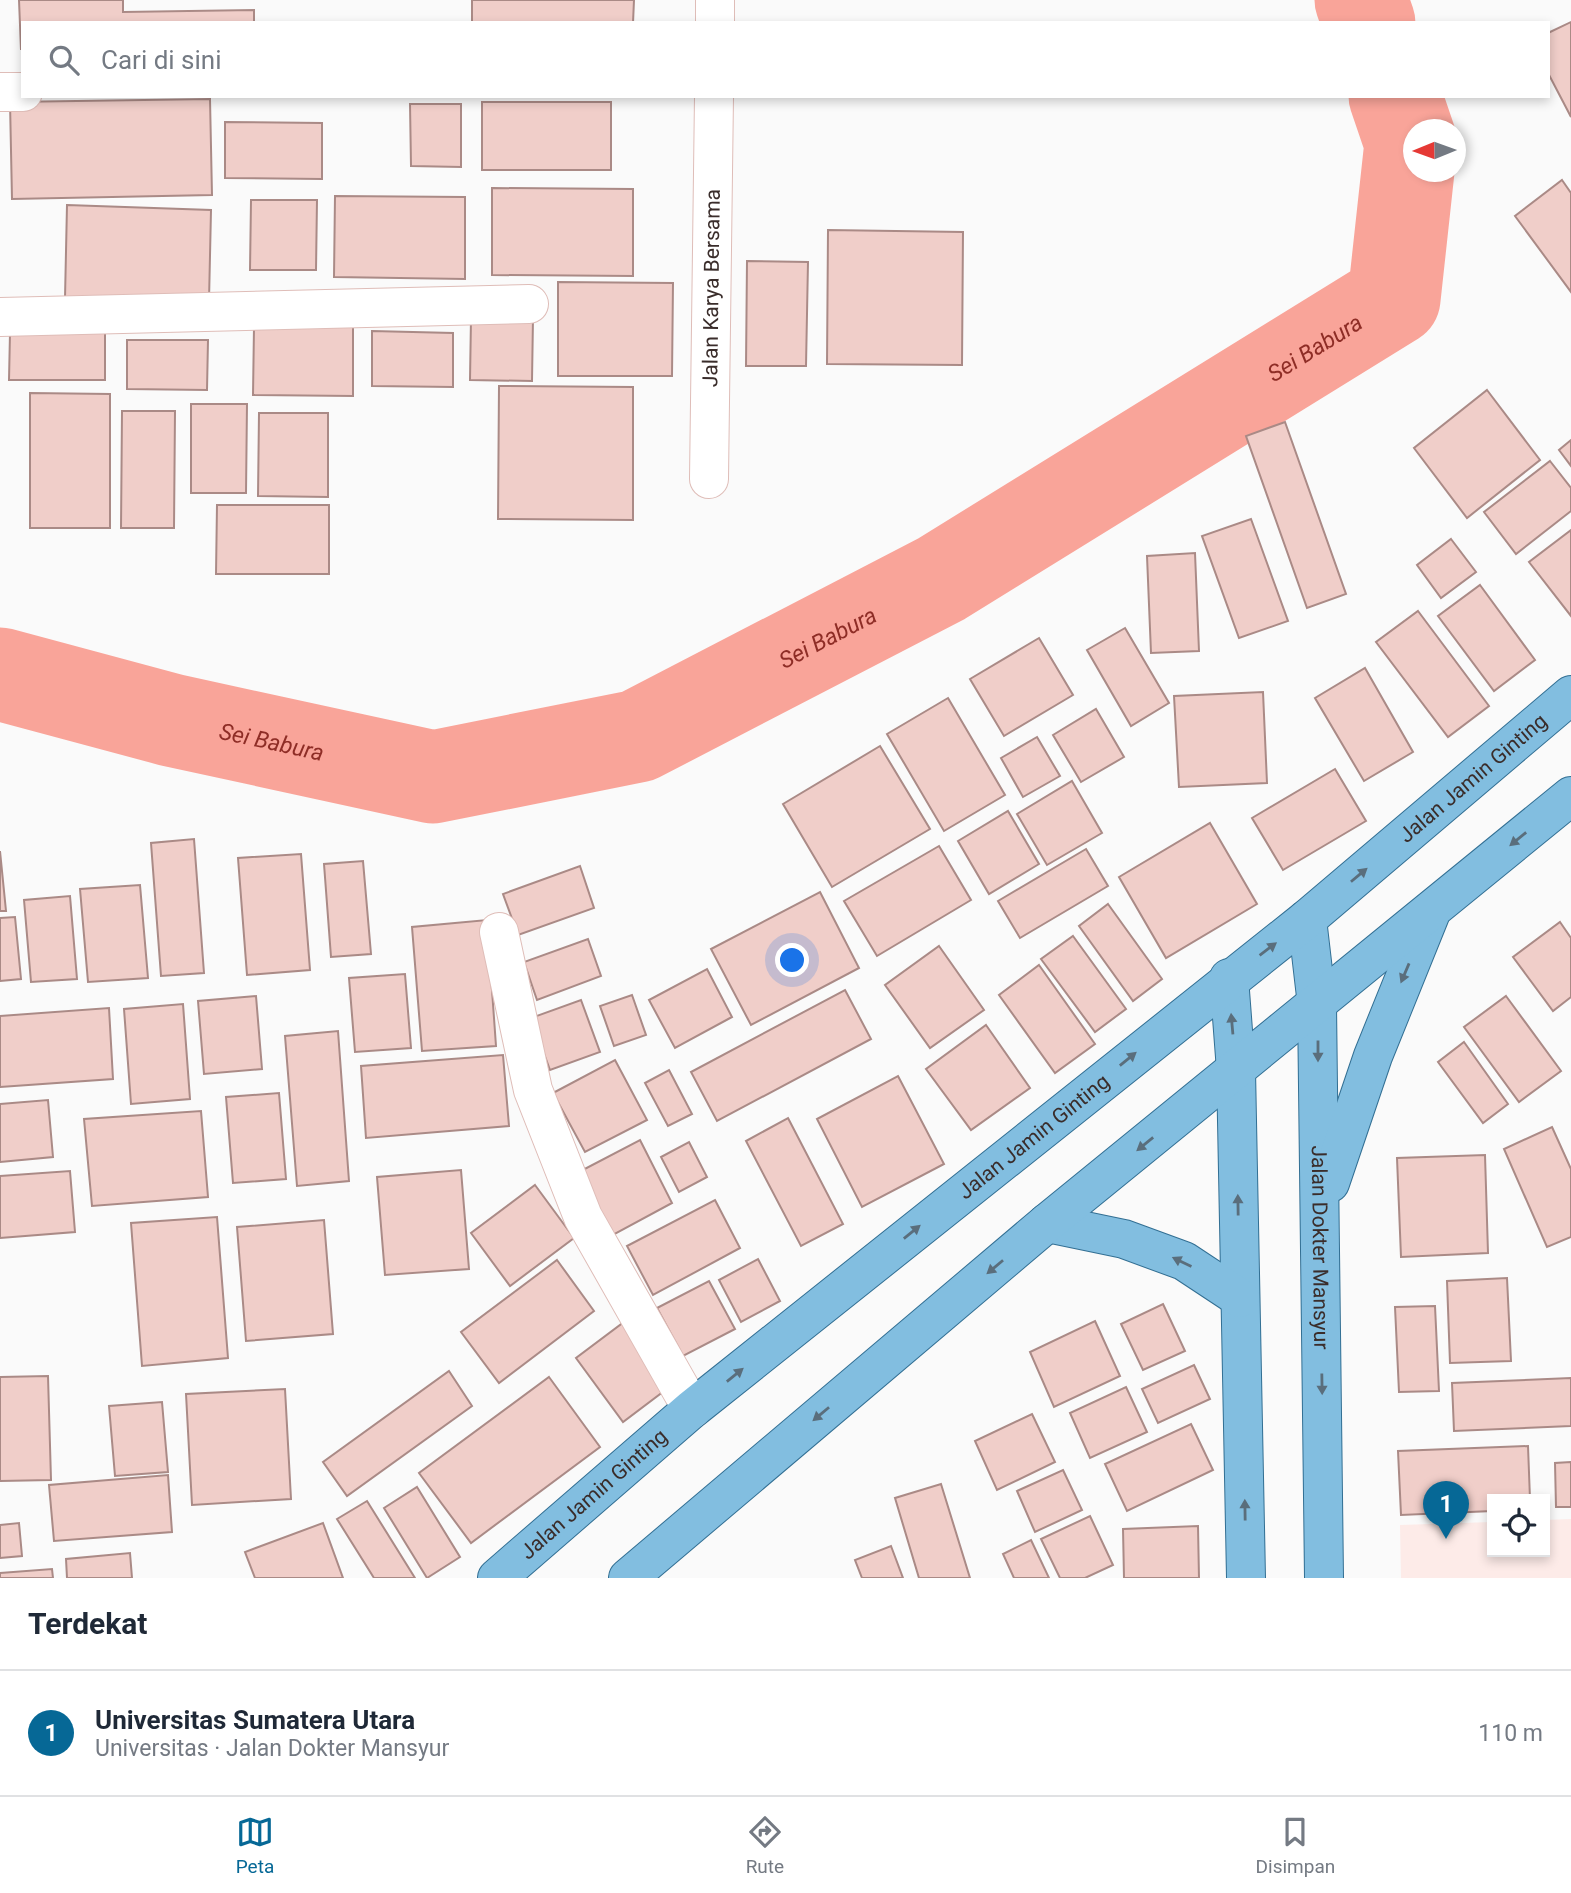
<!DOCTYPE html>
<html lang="id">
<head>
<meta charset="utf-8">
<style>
  body { margin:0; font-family:Roboto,sans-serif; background:#f6f6f7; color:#1f2937 }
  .controls { position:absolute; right:21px; bottom:21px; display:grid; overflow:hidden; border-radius:0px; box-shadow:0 4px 10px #0003 }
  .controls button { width:63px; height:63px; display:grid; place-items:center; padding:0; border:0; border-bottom:2px solid #e0e1e3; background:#fff; color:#1f2937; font:35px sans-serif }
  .compass { position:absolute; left:1403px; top:119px; width:63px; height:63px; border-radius:50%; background:#fff; box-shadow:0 4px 10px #0003; rotate:269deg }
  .you { position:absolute; left:793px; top:961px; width:24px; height:24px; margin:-18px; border:5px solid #fff; border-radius:50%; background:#1a73e8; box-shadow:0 0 0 10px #1a73e833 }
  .badge { display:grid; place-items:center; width:46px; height:46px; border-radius:50%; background:#066896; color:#fff; font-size:23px; font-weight:700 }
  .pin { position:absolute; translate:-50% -58px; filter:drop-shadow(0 2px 4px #0008) }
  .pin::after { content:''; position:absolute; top:37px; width:24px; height:21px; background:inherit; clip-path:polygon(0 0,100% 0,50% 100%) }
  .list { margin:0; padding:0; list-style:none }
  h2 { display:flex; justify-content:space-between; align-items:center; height:91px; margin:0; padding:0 28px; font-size:30px }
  h2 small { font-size:23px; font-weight:400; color:#747a83 }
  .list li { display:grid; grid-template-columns:46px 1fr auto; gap:21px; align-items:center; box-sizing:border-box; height:126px; padding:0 28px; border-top:2px solid #e0e1e3 }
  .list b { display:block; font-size:26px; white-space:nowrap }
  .list p { margin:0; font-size:23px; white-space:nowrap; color:#747a83 }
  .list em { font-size:23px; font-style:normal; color:#747a83 }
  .icon { flex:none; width:38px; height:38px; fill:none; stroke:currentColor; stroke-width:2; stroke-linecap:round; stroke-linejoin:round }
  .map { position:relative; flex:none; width:1571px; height:1578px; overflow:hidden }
  .search { position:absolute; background:#fff; box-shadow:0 4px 10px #0003; left:21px; right:21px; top:21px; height:77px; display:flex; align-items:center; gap:18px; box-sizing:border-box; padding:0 24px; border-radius:0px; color:#747a83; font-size:26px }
  .sheet { height:217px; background:#fff }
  nav { display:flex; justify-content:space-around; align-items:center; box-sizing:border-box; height:98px; border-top:2px solid #e0e1e3; background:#fff; font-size:19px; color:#747a83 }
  nav a { display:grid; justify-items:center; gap:4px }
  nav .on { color:#066896 }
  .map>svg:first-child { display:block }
</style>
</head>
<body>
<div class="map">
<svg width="1571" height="1578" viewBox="0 0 1571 1578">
  <rect width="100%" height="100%" fill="#fafafa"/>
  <polygon fill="#fdebe8" points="1571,1519 1571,1578 1401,1578 1400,1525 1492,1522 1492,1552 1545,1552 1545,1520"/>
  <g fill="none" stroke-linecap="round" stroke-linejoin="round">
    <g stroke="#f9a499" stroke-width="93">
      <polyline points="1361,0 1369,23"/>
      <path id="s1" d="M0,674L171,720L433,777L638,736L941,579L1394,299L1411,143L1395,96"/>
    </g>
  </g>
  <g fill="#f0cec9" stroke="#aa8a86" stroke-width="2">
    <polygon points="19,0 123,0 123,12 254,10 254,23 23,23 21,50"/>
    <polygon points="472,0 634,0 633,23 472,23"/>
    <polygon points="1571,22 1571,117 1548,73 1548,33"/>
    <polygon points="210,99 212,195 12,199 10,102"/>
    <rect x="482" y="102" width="129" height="68"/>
    <polygon points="410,104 461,104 461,167 411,166"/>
    <polygon points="225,122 322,123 322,179 225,178"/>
    <polygon points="1562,180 1571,193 1571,292 1515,216"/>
    <polygon points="492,188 633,189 633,276 492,275"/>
    <polygon points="335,196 465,197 465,279 334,277"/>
    <polygon points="251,200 317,200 316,270 250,270"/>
    <polygon points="67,205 211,210 209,301 65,298"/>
    <polygon points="828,230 963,232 962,365 827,364"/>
    <polygon points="747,261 808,262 806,366 746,366"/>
    <polygon points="558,282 673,283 672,376 558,376"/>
    <polygon points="471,318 533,318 532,381 470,380"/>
    <polygon points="254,327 353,327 353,396 253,395"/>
    <polygon points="372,331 453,333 453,387 372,386"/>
    <polygon points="10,333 105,333 105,380 9,380"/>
    <polygon points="127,340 208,340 207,390 127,389"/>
    <polygon points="499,386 633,387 633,520 498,519"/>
    <polygon points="1487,390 1540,460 1467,518 1414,448"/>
    <polygon points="30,393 110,394 110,528 30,528"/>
    <polygon points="191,404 247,404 246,493 191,493"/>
    <polygon points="122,411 175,411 174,528 121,528"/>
    <polygon points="259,413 328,413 328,497 258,496"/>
    <polygon points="1285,422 1346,594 1307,608 1246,436"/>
    <polygon points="1571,440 1571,466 1559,450"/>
    <polygon points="1550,461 1571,488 1571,511 1516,554 1484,512"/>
    <polygon points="217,505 329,505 329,574 216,574"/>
    <polygon points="1251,519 1288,621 1239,638 1202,536"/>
    <polygon points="1571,530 1571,616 1529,562"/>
    <polygon points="1451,539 1476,572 1441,598 1417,565"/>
    <polygon points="1195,553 1199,651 1151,653 1147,556"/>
    <polygon points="1480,585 1535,660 1494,691 1438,616"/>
    <polygon points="1418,611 1489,706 1448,737 1376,642"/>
    <polygon points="1125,628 1169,703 1131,726 1087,650"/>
    <polygon points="1039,638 1073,695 1004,736 970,679"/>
    <polygon points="1365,668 1413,752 1364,781 1315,698"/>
    <polygon points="1263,692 1267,783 1179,787 1174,696"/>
    <polygon points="948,698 1005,795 944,831 887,734"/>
    <polygon points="1096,709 1124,757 1081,782 1053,735"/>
    <polygon points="1037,737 1060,776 1023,797 1001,758"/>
    <polygon points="880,746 930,829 832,887 783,804"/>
    <polygon points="1335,769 1366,821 1283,870 1252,818"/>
    <polygon points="1072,781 1102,833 1047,865 1017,814"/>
    <polygon points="1008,811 1039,864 989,894 958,841"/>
    <polygon points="1210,823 1257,904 1166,958 1119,877"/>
    <polygon points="194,839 204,973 161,976 151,843"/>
    <polygon points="939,846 971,900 877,956 844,901"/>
    <polygon points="1086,849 1108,886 1020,938 998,901"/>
    <polygon points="0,851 6,911 0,911"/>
    <polygon points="301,854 310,970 247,975 238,858"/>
    <polygon points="363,861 371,954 331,957 324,864"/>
    <polygon points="580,866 594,908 518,935 503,894"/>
    <polygon points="140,885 148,978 88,982 80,889"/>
    <polygon points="820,892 859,968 751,1025 711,949"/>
    <polygon points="70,896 77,979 31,982 24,900"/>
    <polygon points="1108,904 1162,979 1133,1001 1079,926"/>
    <polygon points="15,917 21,979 0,981 0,918"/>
    <polygon points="487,920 496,1046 422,1051 412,927"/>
    <polygon points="1560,922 1571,938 1571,997 1553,1011 1513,957"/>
    <polygon points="1073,936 1126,1009 1095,1032 1041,959"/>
    <polygon points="588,939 601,976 537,1000 524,962"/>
    <polygon points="939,946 984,1010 930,1048 885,985"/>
    <polygon points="1039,965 1095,1044 1055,1073 999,995"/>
    <polygon points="707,969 732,1017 675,1048 649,1000"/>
    <polygon points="405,974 411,1048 355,1052 349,978"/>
    <polygon points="845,990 871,1039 717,1121 691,1072"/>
    <polygon points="632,995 646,1035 614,1046 600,1006"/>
    <polygon points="256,996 262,1069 204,1074 198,1001"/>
    <polygon points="1506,996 1561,1071 1519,1102 1464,1027"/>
    <polygon points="581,1000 600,1052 550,1070 531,1018"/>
    <polygon points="183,1004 190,1099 131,1104 124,1009"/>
    <polygon points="109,1008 113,1079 0,1087 0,1016"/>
    <polygon points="986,1025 1030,1088 971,1130 926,1069"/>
    <polygon points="338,1031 349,1181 297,1186 285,1036"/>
    <polygon points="1464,1042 1508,1104 1483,1123 1438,1062"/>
    <polygon points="503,1055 509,1126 366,1138 361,1066"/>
    <polygon points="615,1060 647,1120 585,1152 553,1093"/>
    <polygon points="669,1070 692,1114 668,1126 645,1083"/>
    <polygon points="898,1076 944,1164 862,1207 817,1119"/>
    <polygon points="279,1093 286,1179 233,1183 226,1097"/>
    <polygon points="48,1100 53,1157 0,1162 0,1104"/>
    <polygon points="201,1111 208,1197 92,1206 84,1119"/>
    <polygon points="788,1118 843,1224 801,1246 746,1141"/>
    <polygon points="1552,1127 1571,1169 1571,1237 1547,1247 1504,1149"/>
    <polygon points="640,1140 672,1203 611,1236 577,1173"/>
    <polygon points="689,1142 707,1177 679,1192 661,1157"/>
    <polygon points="1485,1155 1488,1253 1401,1257 1397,1158"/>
    <polygon points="461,1170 469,1269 385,1275 377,1177"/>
    <polygon points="70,1171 75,1232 0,1238 0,1176"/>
    <polygon points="535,1185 574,1238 510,1286 471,1233"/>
    <polygon points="715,1200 740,1248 653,1295 627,1246"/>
    <polygon points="217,1217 228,1358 142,1366 131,1223"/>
    <polygon points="324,1220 333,1334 246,1341 237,1227"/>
    <polygon points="758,1259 780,1301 741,1322 719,1280"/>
    <polygon points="557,1260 594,1311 499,1383 461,1332"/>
    <polygon points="1507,1278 1511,1361 1450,1363 1447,1281"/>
    <polygon points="709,1281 735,1329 683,1356 657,1308"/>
    <polygon points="1163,1304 1185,1351 1143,1370 1121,1324"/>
    <polygon points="1435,1306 1439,1391 1399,1392 1395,1307"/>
    <polygon points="1095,1321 1120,1376 1054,1407 1030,1352"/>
    <polygon points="624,1322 672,1385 623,1422 576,1358"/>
    <polygon points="1194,1365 1210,1399 1158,1423 1142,1389"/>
    <polygon points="449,1371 472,1406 347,1496 323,1462"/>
    <polygon points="48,1376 51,1480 0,1481 0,1377"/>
    <polygon points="549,1377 600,1447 471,1543 419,1473"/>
    <polygon points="1571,1378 1571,1426 1454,1431 1452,1383"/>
    <polygon points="1126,1387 1147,1432 1090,1458 1070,1413"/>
    <polygon points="285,1389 291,1499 192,1505 186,1394"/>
    <polygon points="162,1402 168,1472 115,1476 109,1406"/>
    <polygon points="1032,1414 1055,1462 997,1490 975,1441"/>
    <polygon points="1191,1424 1213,1470 1127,1511 1105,1464"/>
    <polygon points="1528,1446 1530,1499 1492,1499 1492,1511 1401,1515 1398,1451"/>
    <polygon points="1571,1462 1571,1507 1556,1507 1555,1463"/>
    <polygon points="1063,1470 1082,1510 1035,1532 1017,1491"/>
    <polygon points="168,1475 172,1532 54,1541 49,1485"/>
    <polygon points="941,1484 970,1578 919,1578 895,1498"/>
    <polygon points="417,1487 460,1557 427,1578 384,1508"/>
    <polygon points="367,1501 415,1578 374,1578 337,1519"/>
    <polygon points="1090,1516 1113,1565 1085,1578 1060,1578 1041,1539"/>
    <polygon points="19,1523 22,1556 0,1558 0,1525"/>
    <polygon points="323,1523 343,1578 255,1578 245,1552"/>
    <polygon points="1198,1526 1199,1578 1124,1578 1123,1529"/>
    <polygon points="1031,1540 1049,1578 1014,1578 1003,1554"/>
    <polygon points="891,1546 903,1578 862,1578 855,1560"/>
    <polygon points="130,1553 132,1578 67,1578 66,1559"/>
    <polygon points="52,1569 53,1578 0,1578 0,1573"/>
  </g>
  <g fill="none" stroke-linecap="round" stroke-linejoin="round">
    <defs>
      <g id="minor">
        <polyline points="715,23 715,0"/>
        <polyline points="0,92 23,92"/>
        <polyline points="0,317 529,304"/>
        <path id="s2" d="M709,479L714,96"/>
        <polyline points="499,932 533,1090 583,1217 692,1409"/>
      </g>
      <g id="major">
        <path id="s3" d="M1307,919L1317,1005L1324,1578"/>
        <polyline points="1229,978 1236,1070 1246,1578"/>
        <polyline points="1330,1183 1373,1056 1430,915"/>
        <polyline points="1047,1223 1124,1239 1184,1261 1240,1298"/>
        <path id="s4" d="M497,1578L692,1409L1307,919L1571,695"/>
        <polyline points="628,1578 1047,1223 1571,796"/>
      </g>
    </defs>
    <use href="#minor" stroke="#dfbdb8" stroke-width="40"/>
    <use href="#major" stroke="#326f93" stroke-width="40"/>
    <use href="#minor" stroke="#fff" stroke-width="38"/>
    <use href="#major" stroke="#82bee0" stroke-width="38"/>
  </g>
  <defs><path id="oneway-solid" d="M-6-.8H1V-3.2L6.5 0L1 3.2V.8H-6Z" transform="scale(1.75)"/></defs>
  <g fill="#5a6e7c">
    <use href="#oneway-solid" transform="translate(1518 839) rotate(141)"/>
    <use href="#oneway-solid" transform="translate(1359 875) rotate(-40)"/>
    <use href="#oneway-solid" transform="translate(1268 949) rotate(-37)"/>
    <use href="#oneway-solid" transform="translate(1405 973) rotate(113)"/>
    <use href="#oneway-solid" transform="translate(1232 1024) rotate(-95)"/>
    <use href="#oneway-solid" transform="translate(1318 1051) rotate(90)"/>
    <use href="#oneway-solid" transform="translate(1128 1059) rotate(-39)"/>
    <use href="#oneway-solid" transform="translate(1145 1144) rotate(141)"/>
    <use href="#oneway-solid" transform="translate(1238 1205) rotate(-91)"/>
    <use href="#oneway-solid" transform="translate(912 1232) rotate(-39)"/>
    <use href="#oneway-solid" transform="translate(1182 1262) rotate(-154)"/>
    <use href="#oneway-solid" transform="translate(995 1267) rotate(140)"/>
    <use href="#oneway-solid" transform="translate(735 1375) rotate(-39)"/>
    <use href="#oneway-solid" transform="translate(1322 1384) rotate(89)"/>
    <use href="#oneway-solid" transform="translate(821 1414) rotate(140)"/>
    <use href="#oneway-solid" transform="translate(1245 1510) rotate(-91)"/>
  </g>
  <g text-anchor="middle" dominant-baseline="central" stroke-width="5" stroke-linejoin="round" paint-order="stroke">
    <g font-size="21" fill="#3a2d2b" stroke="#fff">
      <text stroke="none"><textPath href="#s2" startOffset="191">Jalan Karya Bersama</textPath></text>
      <text stroke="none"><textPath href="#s4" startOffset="1262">Jalan Jamin Ginting</textPath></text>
      <text stroke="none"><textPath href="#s4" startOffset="695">Jalan Jamin Ginting</textPath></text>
      <text stroke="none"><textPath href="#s3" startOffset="329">Jalan Dokter Mansyur</textPath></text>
      <text stroke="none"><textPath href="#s4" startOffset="128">Jalan Jamin Ginting</textPath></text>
    </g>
    <g font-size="23" font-style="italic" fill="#8e2d26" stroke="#fff">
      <text stroke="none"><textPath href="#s1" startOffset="1435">Sei Babura</textPath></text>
      <text stroke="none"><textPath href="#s1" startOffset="868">Sei Babura</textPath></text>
      <text stroke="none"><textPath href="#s1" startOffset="280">Sei Babura</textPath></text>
    </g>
  </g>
</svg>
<div class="controls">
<button><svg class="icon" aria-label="locate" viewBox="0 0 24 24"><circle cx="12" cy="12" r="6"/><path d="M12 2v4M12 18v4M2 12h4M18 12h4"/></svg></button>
</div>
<svg class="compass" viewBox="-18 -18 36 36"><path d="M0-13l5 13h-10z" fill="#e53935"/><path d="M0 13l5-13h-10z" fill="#747a83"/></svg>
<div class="you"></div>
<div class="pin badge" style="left:1446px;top:1539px">1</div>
<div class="search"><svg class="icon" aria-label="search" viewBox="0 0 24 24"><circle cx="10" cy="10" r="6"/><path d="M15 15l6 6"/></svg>Cari di sini</div>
</div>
<section class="sheet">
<h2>Terdekat<small></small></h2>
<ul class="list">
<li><span class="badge">1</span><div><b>Universitas Sumatera Utara</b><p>Universitas · Jalan Dokter Mansyur</p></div><em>110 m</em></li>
</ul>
</section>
<nav>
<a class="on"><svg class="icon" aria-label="map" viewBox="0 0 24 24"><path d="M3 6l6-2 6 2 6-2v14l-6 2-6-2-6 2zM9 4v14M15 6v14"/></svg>Peta</a>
<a><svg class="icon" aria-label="directions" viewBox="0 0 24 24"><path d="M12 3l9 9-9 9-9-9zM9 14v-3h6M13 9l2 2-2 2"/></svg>Rute</a>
<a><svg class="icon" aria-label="saved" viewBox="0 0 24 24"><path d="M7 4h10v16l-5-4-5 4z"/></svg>Disimpan</a>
</nav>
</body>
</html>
